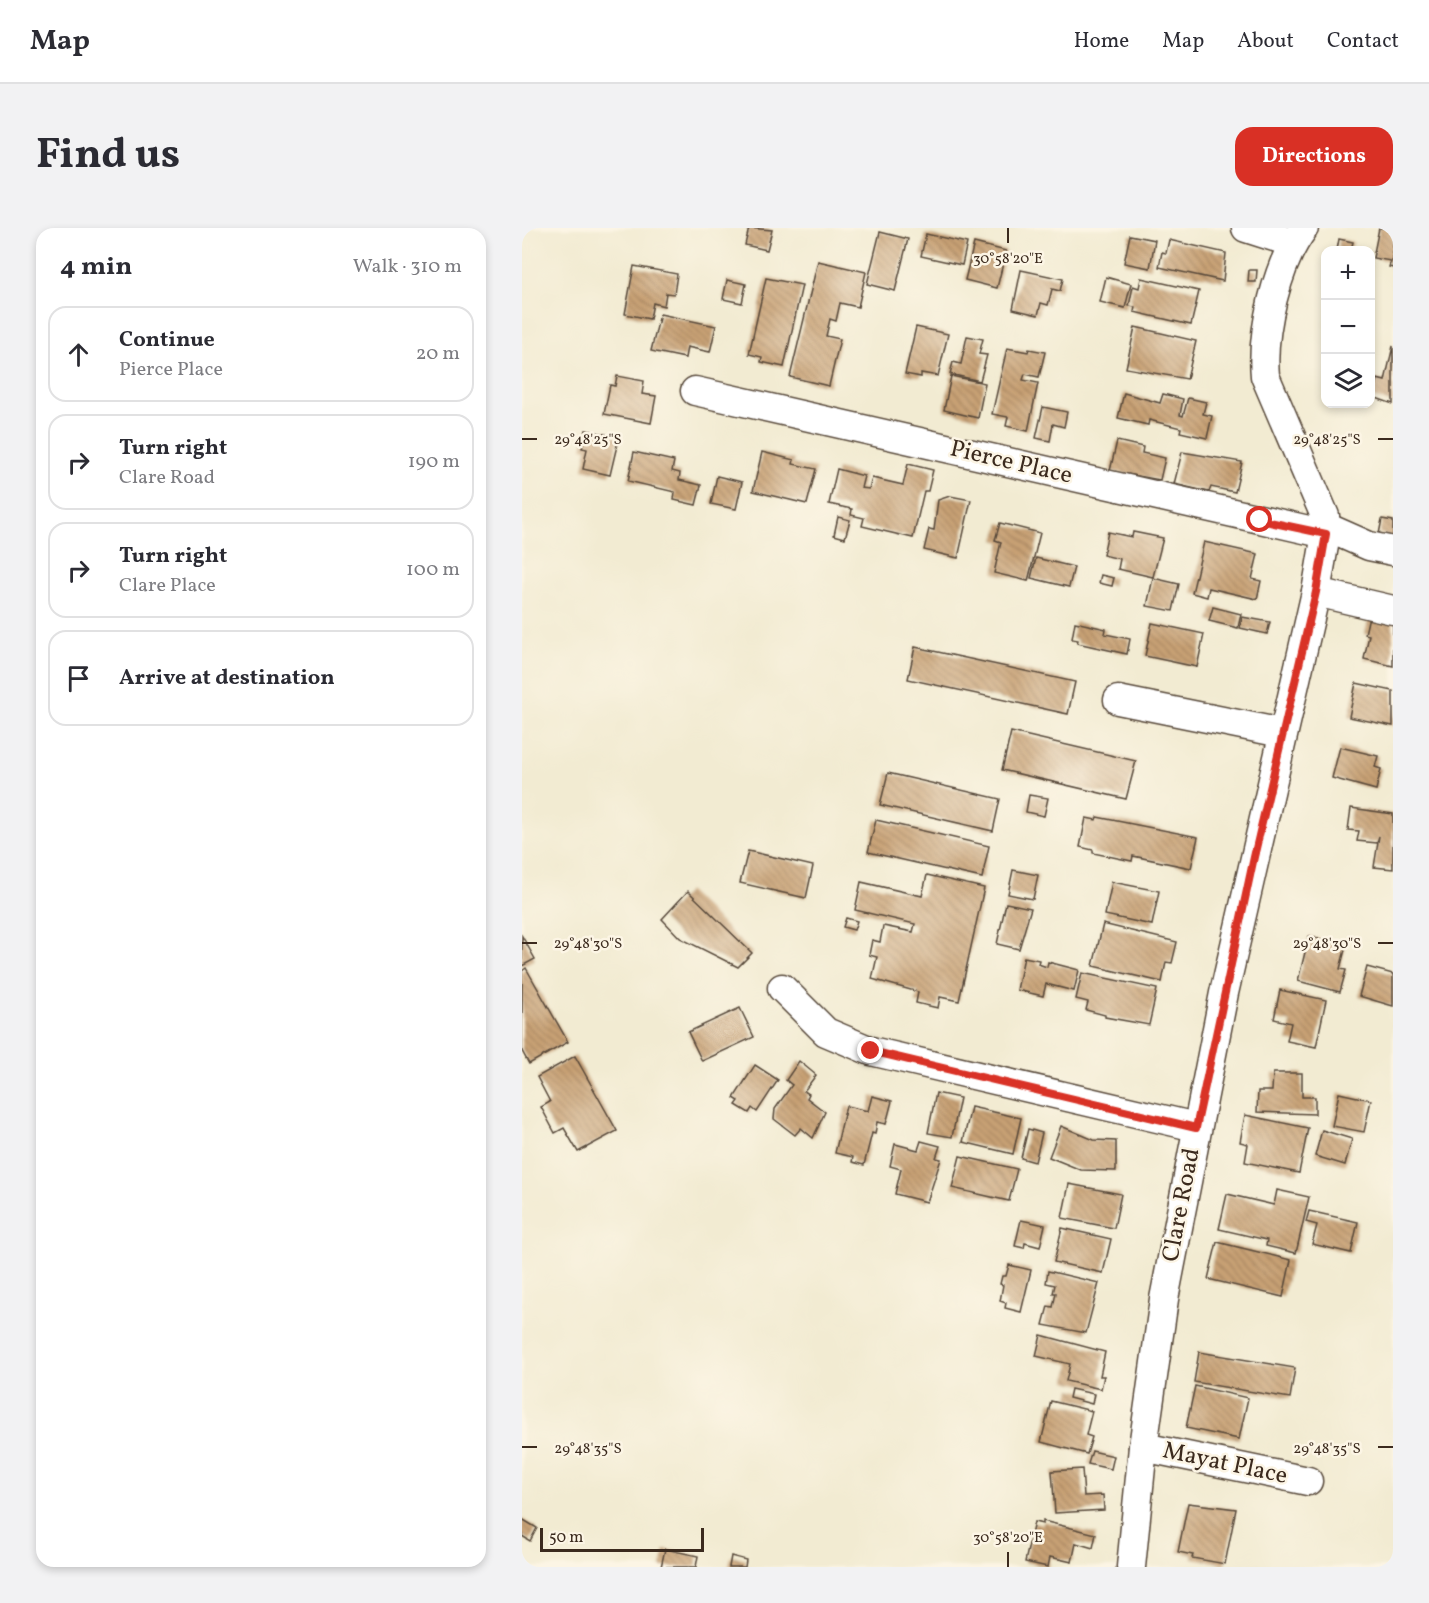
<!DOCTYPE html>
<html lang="en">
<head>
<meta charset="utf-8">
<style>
  body { margin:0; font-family:Vollkorn,serif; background:#f2f2f3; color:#2b2b33 }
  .controls { position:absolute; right:18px; top:18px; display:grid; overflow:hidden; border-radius:12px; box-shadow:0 3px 9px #0003 }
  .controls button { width:54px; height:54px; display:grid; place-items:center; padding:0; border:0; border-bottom:2px solid #e1e1e2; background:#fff; color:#2b2b33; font:30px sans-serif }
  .scale { position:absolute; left:18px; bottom:15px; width:164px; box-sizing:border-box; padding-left:6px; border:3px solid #3b2a1e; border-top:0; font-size:16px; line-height:21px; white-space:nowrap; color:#3b2a1e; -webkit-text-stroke:4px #fcf5e5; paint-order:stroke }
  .stop { position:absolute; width:18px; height:18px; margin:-14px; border:4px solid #d93025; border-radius:50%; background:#fff }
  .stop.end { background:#d93025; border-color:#fff; box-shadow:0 2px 6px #0008 }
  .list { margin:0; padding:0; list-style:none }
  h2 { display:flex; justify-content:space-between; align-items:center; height:78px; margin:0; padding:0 24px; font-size:26px }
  h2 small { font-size:20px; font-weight:400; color:#7c7c81 }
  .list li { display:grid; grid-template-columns:39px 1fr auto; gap:18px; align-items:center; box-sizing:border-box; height:96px; margin:0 12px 12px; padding:0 12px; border:2px solid #e1e1e2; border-radius:18px }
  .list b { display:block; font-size:22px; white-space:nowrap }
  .list p { margin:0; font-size:20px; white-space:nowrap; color:#7c7c81 }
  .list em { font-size:20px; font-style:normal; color:#7c7c81 }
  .icon { flex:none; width:33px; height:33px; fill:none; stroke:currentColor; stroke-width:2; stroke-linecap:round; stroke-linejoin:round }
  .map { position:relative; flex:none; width:871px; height:1339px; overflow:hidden; border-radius:18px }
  header { display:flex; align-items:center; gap:36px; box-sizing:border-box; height:84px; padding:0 30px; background:#fff; border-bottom:2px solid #e1e1e2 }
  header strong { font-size:28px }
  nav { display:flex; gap:33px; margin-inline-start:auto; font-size:21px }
  .intro { display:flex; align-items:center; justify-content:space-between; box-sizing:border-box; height:144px; padding:0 36px }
  h1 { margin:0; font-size:42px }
  .button { padding:15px 27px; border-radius:18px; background:#d93025; color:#fff; font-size:21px; font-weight:700 }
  main { display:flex; gap:36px; padding:0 36px }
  aside { flex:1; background:#fff; border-radius:18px; box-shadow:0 3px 9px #0003 }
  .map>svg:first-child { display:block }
</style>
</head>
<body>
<header>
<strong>Map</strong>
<nav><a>Home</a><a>Map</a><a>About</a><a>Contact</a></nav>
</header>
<div class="intro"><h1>Find us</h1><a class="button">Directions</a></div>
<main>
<aside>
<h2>4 min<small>Walk · 310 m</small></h2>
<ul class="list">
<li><svg class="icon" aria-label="ahead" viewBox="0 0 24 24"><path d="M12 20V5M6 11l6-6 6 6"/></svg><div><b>Continue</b><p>Pierce Place</p></div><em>20 m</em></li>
<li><svg class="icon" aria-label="right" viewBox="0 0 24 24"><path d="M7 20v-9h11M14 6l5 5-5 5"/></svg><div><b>Turn right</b><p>Clare Road</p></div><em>190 m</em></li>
<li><svg class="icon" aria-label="right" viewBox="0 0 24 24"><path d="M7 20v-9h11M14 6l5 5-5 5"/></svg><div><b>Turn right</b><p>Clare Place</p></div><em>100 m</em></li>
<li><svg class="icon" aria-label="arrive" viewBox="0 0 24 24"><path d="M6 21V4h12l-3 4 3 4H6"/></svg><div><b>Arrive at destination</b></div></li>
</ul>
</aside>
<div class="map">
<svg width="871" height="1339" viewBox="0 0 871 1339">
  <defs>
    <pattern id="building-back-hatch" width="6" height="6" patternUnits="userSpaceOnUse" patternTransform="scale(1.5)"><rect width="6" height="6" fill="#c8a175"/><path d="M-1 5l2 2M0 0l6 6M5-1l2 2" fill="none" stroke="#a4835f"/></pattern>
  </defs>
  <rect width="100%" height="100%" fill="#fcf5e5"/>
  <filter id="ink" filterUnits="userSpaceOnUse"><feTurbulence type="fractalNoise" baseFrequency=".0167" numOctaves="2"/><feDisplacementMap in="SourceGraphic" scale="12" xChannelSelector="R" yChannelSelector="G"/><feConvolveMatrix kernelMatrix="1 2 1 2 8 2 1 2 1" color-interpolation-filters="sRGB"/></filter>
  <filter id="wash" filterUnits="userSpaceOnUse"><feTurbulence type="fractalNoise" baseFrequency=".008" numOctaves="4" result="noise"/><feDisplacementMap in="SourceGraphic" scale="24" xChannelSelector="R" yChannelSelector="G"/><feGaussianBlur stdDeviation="1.35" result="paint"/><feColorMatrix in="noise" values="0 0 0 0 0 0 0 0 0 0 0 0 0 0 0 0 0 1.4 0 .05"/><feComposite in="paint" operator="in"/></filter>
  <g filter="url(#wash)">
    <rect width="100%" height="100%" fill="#f2ebd2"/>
    <g id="blocks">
      <g fill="url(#building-back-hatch)">
        <polygon points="227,0 250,2 245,22 223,17"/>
        <polygon points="857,0 871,0 871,40 867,39 869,33 851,30"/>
        <polygon points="358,4 386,11 373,63 345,56"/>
        <polygon points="404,6 445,15 440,37 399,28"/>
        <polygon points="608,7 633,12 628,40 602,35"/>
        <polygon points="817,11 831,14 829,22 815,22"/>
        <polygon points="647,12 704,25 701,53 637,39 640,24 644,25"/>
        <polygon points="452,15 484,23 475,60 443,52"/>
        <polygon points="296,33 344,44 336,79 318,75 314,93 308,91 304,108 318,111 307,158 268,149"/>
        <polygon points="112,38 155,46 152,66 144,65 142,78 131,75 128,91 103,86"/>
        <polygon points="499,42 541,51 538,63 530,61 526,77 519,75 516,87 491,81"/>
        <polygon points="727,42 735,42 734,54 726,54"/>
        <polygon points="584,49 609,56 603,80 578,74"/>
        <polygon points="244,50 280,57 262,139 239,134 240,129 227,126"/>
        <polygon points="619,50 677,63 669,97 612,84 613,79 607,78 611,58 617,60"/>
        <polygon points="205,52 224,56 220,75 201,71"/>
        <polygon points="138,86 194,98 188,124 165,119 163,130 129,123"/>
        <polygon points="394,99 426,106 416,148 399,145 399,149 383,146"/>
        <polygon points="613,99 674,113 665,151 604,140"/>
        <polygon points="445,108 461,111 457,126 465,127 458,153 428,146 431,134 439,136"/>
        <polygon points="871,118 871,176 851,169 855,151 863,153"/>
        <polygon points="485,120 506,124 507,121 523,124 517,149 503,146 501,152 516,155 506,203 484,198 486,189 470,186"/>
        <polygon points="95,148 122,153 120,166 134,168 129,195 82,186 88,157 93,158"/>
        <polygon points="429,148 463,155 456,190 422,182"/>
        <polygon points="602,165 638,175 641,166 661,171 658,187 661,188 666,170 684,174 681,186 690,188 685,210 658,204 659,200 627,192 626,197 596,190"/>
        <polygon points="521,179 545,184 542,199 531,196 528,213 514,210"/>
        <polygon points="64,202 97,209 88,247 61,241 65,221 60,220"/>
        <polygon points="595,213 621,219 620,225 643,230 638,252 588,243"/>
        <polygon points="112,224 152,233 150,243 158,245 157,252 179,257 174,277 152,272 153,264 106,253"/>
        <polygon points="240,224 272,232 271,236 294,241 285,276 231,263"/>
        <polygon points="660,224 720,234 713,264 689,259 687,264 652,256"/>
        <polygon points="386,236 411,242 406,263 402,263 391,310 340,298 342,290 329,287 330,281 307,276 315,241 342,248 339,260 347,261 350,250 381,257"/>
        <polygon points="195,248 220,254 214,281 189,276"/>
        <polygon points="428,268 449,272 436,330 402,322 407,301 412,302 416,272"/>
        <polygon points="316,289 328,292 323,310 312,307"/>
        <polygon points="860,291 871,293 871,309 857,306"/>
        <polygon points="478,295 518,305 506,353 472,345 479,314 473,312"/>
        <polygon points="586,304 610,309 611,304 641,310 631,349 596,341 598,331 581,327"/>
        <polygon points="682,314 736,326 730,351 739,353 735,371 687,360 685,369 670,365"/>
        <polygon points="514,330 552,339 547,359 509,350"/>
        <polygon points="579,347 592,350 590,358 577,355"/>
        <polygon points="631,350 657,356 651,383 625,378"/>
        <polygon points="691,379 719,386 716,400 687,393"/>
        <polygon points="847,388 871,393 871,438 842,431 847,407 843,406"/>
        <polygon points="720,389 748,394 745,406 718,400"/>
        <polygon points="553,394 584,401 583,406 608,411 605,426 555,415 556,412 550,411"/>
        <polygon points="630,395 682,406 675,439 623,428"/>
        <polygon points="393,419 553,454 546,486 386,451"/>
        <polygon points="834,455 871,463 871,498 827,489"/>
        <polygon points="489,504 614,533 604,571 480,542"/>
        <polygon points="818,519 856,528 853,539 859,541 854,562 810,550"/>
        <polygon points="366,545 478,571 471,603 358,577"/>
        <polygon points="507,567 526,570 522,588 504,584"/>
        <polygon points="829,580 871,586 871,641 852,639 857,608 855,615 835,613 837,603 826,602"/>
        <polygon points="575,589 676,609 669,640 611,628 610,633 571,625 571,622 558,619 564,590 574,592"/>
        <polygon points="354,592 467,618 460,650 346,624"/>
        <polygon points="226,623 291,638 284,670 218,655"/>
        <polygon points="491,642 516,647 511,671 486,666"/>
        <polygon points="405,647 462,660 437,773 418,769 416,780 394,775 396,764 350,751 355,729 347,727 350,712 358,714 361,698 391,704 393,696 333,682 339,654 400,668"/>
        <polygon points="590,654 637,663 630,697 583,687"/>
        <polygon points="166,663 230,725 216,739 158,710 140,691"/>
        <polygon points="484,675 509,680 497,721 475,716"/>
        <polygon points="324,690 335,693 332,702 321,699"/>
        <polygon points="581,696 655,714 650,735 644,734 640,754 571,738"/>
        <polygon points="0,708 13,731 0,738"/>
        <polygon points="787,708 824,718 818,741 824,742 818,764 776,753"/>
        <polygon points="502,729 517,732 516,736 525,739 526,734 557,742 552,763 524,756 521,768 495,762"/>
        <polygon points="845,739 871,746 871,778 837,768"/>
        <polygon points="4,740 46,814 7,836 0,823 0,743"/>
        <polygon points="560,745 635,761 627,797 583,789 583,787 564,782 566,774 554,771"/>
        <polygon points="758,762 804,772 794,819 765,813 769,795 752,791"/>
        <polygon points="218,780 232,809 180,833 166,804"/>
        <polygon points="53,828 95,903 56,924 42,900 33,905 19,879 28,874 15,849"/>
        <polygon points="277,833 294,847 282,863 287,866 285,870 303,884 291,910 279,900 273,907 252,891 253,881 270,857 264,852"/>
        <polygon points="233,837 256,852 235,884 230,880 227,885 214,877 217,873 212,870"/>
        <polygon points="751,845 780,845 780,869 793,869 793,886 735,884 736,863 750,863"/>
        <polygon points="414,865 438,870 430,909 406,905"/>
        <polygon points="817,865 849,872 842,904 810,898"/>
        <polygon points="350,868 370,873 364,896 355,894 353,906 350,905 342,937 330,934 331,929 313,925 324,878 346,883"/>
        <polygon points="449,879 499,890 491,926 441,914"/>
        <polygon points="723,887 786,900 777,945 723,934 726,916 718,914"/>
        <polygon points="539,898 572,912 594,913 594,943 559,942 527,929"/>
        <polygon points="506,901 520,905 513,934 499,930"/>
        <polygon points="800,902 830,911 823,937 793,928"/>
        <polygon points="399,913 418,918 414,930 419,931 405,974 373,966 379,941 368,938 373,916 396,922"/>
        <polygon points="438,928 495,941 487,973 430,960"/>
        <polygon points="547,956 599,966 592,1000 540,990"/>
        <polygon points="755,962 787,969 774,1025 744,1018 745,1012 697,1001 705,966 752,977"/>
        <polygon points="787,983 836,994 829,1025 790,1016 795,997 784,994"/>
        <polygon points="499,992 523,997 518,1019 503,1015 502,1020 493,1018"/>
        <polygon points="540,1000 589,1011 581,1045 532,1034"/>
        <polygon points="695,1014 769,1032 761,1069 686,1051"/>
        <polygon points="487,1037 509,1042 499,1084 483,1080 484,1075 478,1073 481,1057 478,1056 480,1048 484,1048"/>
        <polygon points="526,1043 577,1055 564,1105 521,1097 526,1078 531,1079 534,1065 531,1065 533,1057 524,1055"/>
        <polygon points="519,1107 583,1124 578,1148 582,1148 579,1161 544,1153 548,1136 514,1128"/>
        <polygon points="677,1124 773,1140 768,1170 672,1154"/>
        <polygon points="673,1158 726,1170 717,1211 664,1200"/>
        <polygon points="549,1161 572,1166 570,1176 547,1170"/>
        <polygon points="529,1173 570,1183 564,1207 570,1209 565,1226 519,1214"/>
        <polygon points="570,1223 592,1228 589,1241 566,1236"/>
        <polygon points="560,1241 562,1268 581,1267 582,1282 533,1285 530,1243"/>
        <polygon points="666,1275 714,1281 703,1336 670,1330 671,1327 656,1324"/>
        <polygon points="0,1291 15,1300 8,1313 0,1308"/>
        <polygon points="521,1293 574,1306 571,1320 554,1315 550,1334 528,1329 526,1339 503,1334 512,1294 521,1296"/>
        <polygon points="143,1321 176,1328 174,1339 139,1339"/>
        <polygon points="209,1328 224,1332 223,1339 207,1339"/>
      </g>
    </g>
  </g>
  <g filter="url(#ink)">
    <use href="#blocks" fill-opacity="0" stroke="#564739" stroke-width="1.5"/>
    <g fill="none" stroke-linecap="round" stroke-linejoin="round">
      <defs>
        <g id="minor">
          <polyline points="724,0 771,15"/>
          <polyline points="173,163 804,306"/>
          <polyline points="804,299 847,318 871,323"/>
          <polyline points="794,364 871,382"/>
          <polyline points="596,472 760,505"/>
          <polyline points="260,760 304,804 349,823 674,899"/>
          <polyline points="621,1219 786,1253"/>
          <path d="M609,1339L621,1219L642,1071L702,765L794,364L804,306L803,288L743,148C739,104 755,35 782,0"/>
        </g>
      </defs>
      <use href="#minor" stroke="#564739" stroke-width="31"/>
      <use href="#minor" stroke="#fff" stroke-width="28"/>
    </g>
  </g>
  <g fill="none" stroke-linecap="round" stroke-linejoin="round" filter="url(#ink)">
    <polyline stroke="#d93025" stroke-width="8" points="349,823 674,900 732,629 794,364 804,306 738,292"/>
  </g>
  <path fill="none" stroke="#3b2a1e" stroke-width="2" d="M486,0V15M0,211H15M856,211H871M0,715H15M856,715H871M0,1219H15M856,1219H871M486,1324V1339"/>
  <g text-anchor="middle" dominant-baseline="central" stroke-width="5" stroke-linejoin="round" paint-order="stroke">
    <g font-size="24" fill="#3b2a1e" stroke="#fcf5e5">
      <text transform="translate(489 235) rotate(13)">Pierce Place</text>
      <text transform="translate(660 977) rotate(-79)">Clare Road</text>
      <text transform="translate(703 1236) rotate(12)">Mayat Place</text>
    </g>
  </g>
  <g font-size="15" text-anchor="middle" fill="#3b2a1e" stroke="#fcf5e5" stroke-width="5" stroke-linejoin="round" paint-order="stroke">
    <text x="486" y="35">30°58'20"E</text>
    <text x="66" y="216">29°48'25"S</text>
    <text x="805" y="216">29°48'25"S</text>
    <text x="66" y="720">29°48'30"S</text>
    <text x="805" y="720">29°48'30"S</text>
    <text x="66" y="1225">29°48'35"S</text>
    <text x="805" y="1225">29°48'35"S</text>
    <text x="486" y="1314">30°58'20"E</text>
  </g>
</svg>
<div class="controls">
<button>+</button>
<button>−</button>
<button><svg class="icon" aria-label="layers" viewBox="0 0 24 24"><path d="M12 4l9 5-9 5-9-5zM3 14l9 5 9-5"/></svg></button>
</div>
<div class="scale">50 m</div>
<div class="stop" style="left:738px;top:292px"></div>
<div class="stop end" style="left:349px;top:823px"></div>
</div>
</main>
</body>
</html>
